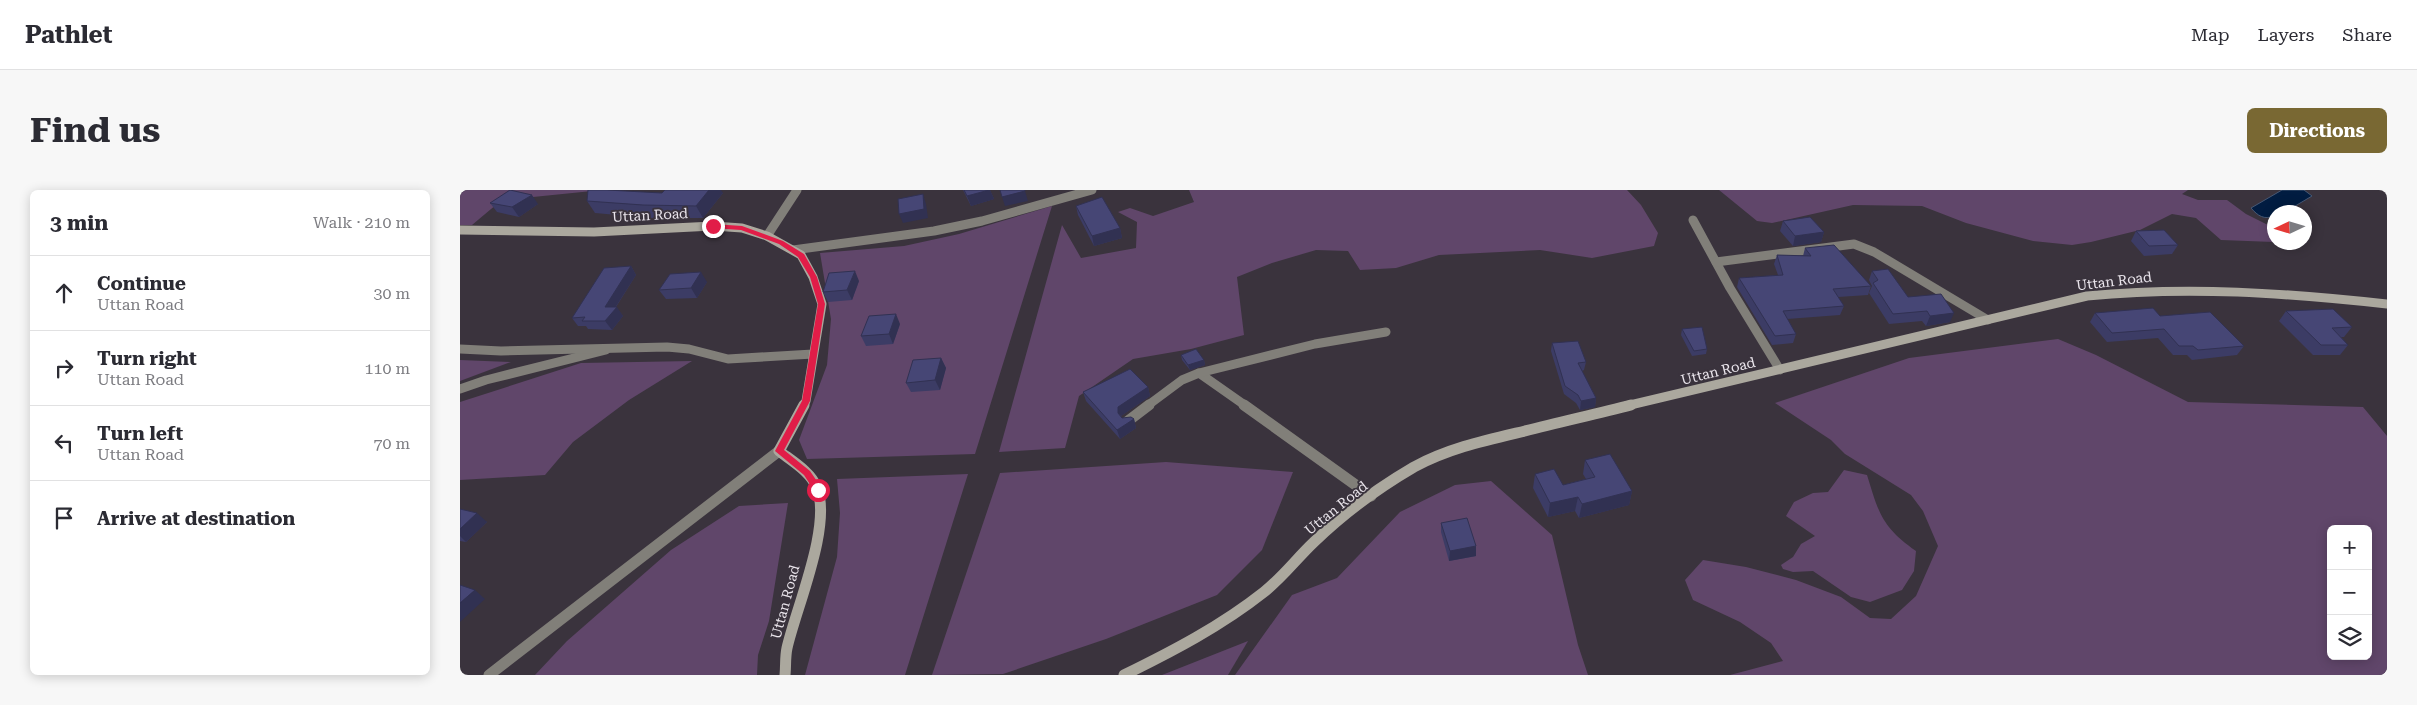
<!DOCTYPE html>
<html lang="en">
<head>
<meta charset="utf-8">
<style>
  body { margin:0; font-family:"Roboto Serif",serif; background:#f7f7f7; color:#2b2b33 }
  .controls { position:absolute; right:15px; bottom:15px; display:grid; overflow:hidden; border-radius:8px; box-shadow:0 2px 12px #0003 }
  .controls button { width:45px; height:45px; display:grid; place-items:center; padding:0; border:0; border-bottom:1px solid #e1e1e2; background:#fff; color:#2b2b33; font:25px sans-serif }
  .compass { position:absolute; left:1807px; top:15px; width:45px; height:45px; border-radius:50%; background:#fff; box-shadow:0 2px 12px #0003; rotate:266deg }
  .stop { position:absolute; width:15px; height:15px; margin:-11px; border:4px solid #e11d48; border-radius:50%; background:#fff }
  .stop.end { background:#e11d48; border-color:#fff; box-shadow:0 1px 5px #0008 }
  .list { margin:0; padding:0; list-style:none }
  h2 { display:flex; justify-content:space-between; align-items:center; height:65px; margin:0; padding:0 20px; font-size:21px }
  h2 small { font-size:16px; font-weight:400; color:#7c7c81 }
  .list li { display:grid; grid-template-columns:32px 1fr auto; gap:15px; align-items:center; box-sizing:border-box; height:75px; padding:0 20px; border-top:1px solid #e1e1e2 }
  .list b { display:block; font-size:19px; white-space:nowrap }
  .list p { margin:0; font-size:16px; white-space:nowrap; color:#7c7c81 }
  .list em { font-size:16px; font-style:normal; color:#7c7c81 }
  .icon { flex:none; width:28px; height:28px; fill:none; stroke:currentColor; stroke-width:2; stroke-linecap:round; stroke-linejoin:round }
  .map { position:relative; flex:none; width:1927px; height:485px; overflow:hidden; border-radius:8px }
  header { display:flex; align-items:center; gap:30px; box-sizing:border-box; height:70px; padding:0 25px; background:#fff; border-bottom:1px solid #e1e1e2 }
  header strong { font-size:24px }
  nav { display:flex; gap:28px; margin-inline-start:auto; font-size:18px }
  .intro { display:flex; align-items:center; justify-content:space-between; box-sizing:border-box; height:120px; padding:0 30px }
  h1 { margin:0; font-size:35px }
  .button { padding:12px 22px; border-radius:8px; background:#796833; color:#fff; font-size:18px; font-weight:700 }
  main { display:flex; gap:30px; padding:0 30px }
  aside { flex:1; background:#fff; border-radius:8px; box-shadow:0 2px 12px #0003 }
  .map>svg:first-child { display:block }
</style>
</head>
<body>
<header>
<strong>Pathlet</strong>
<nav><a>Map</a><a>Layers</a><a>Share</a></nav>
</header>
<div class="intro"><h1>Find us</h1><a class="button">Directions</a></div>
<main>
<aside>
<h2>3 min<small>Walk · 210 m</small></h2>
<ul class="list">
<li><svg class="icon" aria-label="ahead" viewBox="0 0 24 24"><path d="M12 20V5M6 11l6-6 6 6"/></svg><div><b>Continue</b><p>Uttan Road</p></div><em>30 m</em></li>
<li><svg class="icon" aria-label="right" viewBox="0 0 24 24"><path d="M7 20v-9h11M14 6l5 5-5 5"/></svg><div><b>Turn right</b><p>Uttan Road</p></div><em>110 m</em></li>
<li><svg class="icon" aria-label="left" viewBox="0 0 24 24"><path d="M17 20v-9H6M10 6l-5 5 5 5"/></svg><div><b>Turn left</b><p>Uttan Road</p></div><em>70 m</em></li>
<li><svg class="icon" aria-label="arrive" viewBox="0 0 24 24"><path d="M6 21V4h12l-3 4 3 4H6"/></svg><div><b>Arrive at destination</b></div></li>
</ul>
</aside>
<div class="map">
<svg width="1927" height="485" viewBox="0 0 1927 485">
  <rect width="100%" height="100%" fill="#3a333d"/>
  <g fill="#60466a" fill-rule="evenodd">
    <polygon points="0,0 142,0 73,7 37,14 12,35 0,35"/>
    <polygon points="729,0 1167,0 1181,15 1198,43 1194,56 1132,68 1080,60 979,65 936,78 900,80 888,61 856,60 812,73 777,87 784,145 731,159 673,169 619,206 605,258 539,262 602,35 621,68 676,58 677,32 658,22 670,18 693,26 734,12"/>
    <polygon points="1259,0 1728,0 1722,4 1738,10 1767,10 1786,24 1814,38 1814,52 1761,50 1736,28 1712,24 1680,40 1631,52 1612,55 1573,51 1506,33 1462,16 1393,15 1312,33 1297,31"/>
    <polygon points="592,16 515,264 347,269 339,250 367,175 371,129 360,63 444,56 499,44"/>
    <path d="M1598,149L1636,165L1728,212L1903,217L1927,246V485H1270L1323,471L1311,453L1280,432L1233,410L1225,390L1243,370L1286,377L1336,390L1381,407L1410,428L1431,429L1456,406L1478,356L1463,321L1451,305L1385,264L1371,250L1315,213L1449,168ZM1871,339H1908V466H1871Z"/>
    <polygon points="0,170 51,172 0,191"/>
    <polygon points="232,171 169,210 113,252 85,285 0,290 0,212 121,173"/>
    <polygon points="706,272 833,282 802,360 757,405 646,449 543,484 472,485 540,283"/>
    <path d="M1384,280L1407,285C1419,324 1422,337 1456,361L1454,381L1442,400L1410,412L1391,407L1353,381L1333,382L1323,379L1321,375L1333,367L1341,354L1355,346L1326,326L1334,312L1353,303L1368,302Z"/>
    <polygon points="508,284 445,485 345,485 377,367 380,323 377,289"/>
    <polygon points="1031,291 1092,345 1118,455 1128,485 775,485 832,405 877,388 940,322 995,295"/>
    <polygon points="328,313 309,431 298,465 297,485 75,485 107,451 211,360 279,316"/>
    <polygon points="788,451 768,485 702,485"/>
  </g>
  <path fill="#011c41" stroke="#475874" d="M1822,0H1844L1852,6L1825,22H1814V26C1804,30 1798,26 1791,18Z"/>
  <g fill="none" stroke-linecap="round" stroke-linejoin="round">
    <g stroke="#817f79" stroke-width="9">
      <polyline points="739,183 786,216"/>
      <polyline points="0,199 26,190 146,160"/>
      <polyline points="687,216 722,190 739,183 855,154 926,142"/>
    </g>
    <g stroke="#817f79" stroke-width="11">
      <polyline points="784,215 911,306"/>
      <polyline points="668,231 689,215"/>
    </g>
    <g stroke="#817f79" stroke-width="9">
      <polyline points="1233,30 1270,98 1320,180"/>
      <polyline points="307,46 337,0"/>
      <polyline points="333,60 474,41 522,31 632,0"/>
      <polyline points="1256,72 1394,54 1414,62 1528,130"/>
      <polyline points="0,159 41,161 207,157 229,159 268,169 353,164"/>
    </g>
    <polyline stroke="#817f79" stroke-width="11" points="29,485 319,261"/>
    <g stroke="#aba89e" stroke-width="9">
      <polyline points="0,40 134,42 253,36 282,38 307,46 341,65 353,87 362,114 346,211 343,216"/>
      <path d="M1166,216L1627,106C1728,96 1827,103 1927,114"/>
    </g>
    <g stroke="#aba89e" stroke-width="11">
      <path d="M325,485C326,476 325,467 327,458C336,418 372,336 357,298C351,282 332,271 319,261L344,215"/>
      <path d="M664,485C713,461 761,436 804,402C823,387 837,368 854,352C884,323 918,298 954,277C989,258 1027,250 1065,241C1100,232 1136,224 1171,215"/>
    </g>
  </g>
  <g fill="#3c3c65">
    <polygon points="503,0 530,0 534,9 511,16"/>
    <polygon points="202,3 263,3 243,28 191,28 135,23 127,11"/>
    <polygon points="30,13 78,14 59,27 37,22"/>
    <polygon points="616,16 660,38 662,48 634,56 618,25"/>
    <polygon points="1323,31 1364,42 1361,52 1333,56 1320,41"/>
    <polygon points="1676,41 1718,55 1712,64 1684,66 1671,51"/>
    <polygon points="1345,58 1411,96 1408,105 1378,107 1384,116 1380,125 1327,129 1336,144 1333,153 1312,155 1277,97 1279,88 1318,85 1314,74 1317,65 1343,66"/>
    <polygon points="171,76 176,85 156,117 163,126 152,140 128,139 126,136 118,136 112,128"/>
    <polygon points="1412,81 1448,107 1490,132 1466,136 1462,131 1429,134 1409,103 1412,96 1409,90"/>
    <polygon points="399,91 392,110 368,112 363,102"/>
    <polygon points="247,92 237,108 206,109 199,100"/>
    <polygon points="1826,121 1892,137 1884,147 1881,147 1888,155 1880,165 1853,165 1819,131"/>
    <polygon points="1635,123 1700,126 1784,156 1777,165 1732,170 1727,165 1713,165 1698,148 1647,152 1630,132"/>
    <polygon points="440,134 433,154 406,156 401,146"/>
    <polygon points="1222,139 1247,159 1246,164 1232,166 1221,145"/>
    <polygon points="1092,153 1126,172 1124,180 1122,181 1136,208 1135,217 1120,220 1116,213 1104,204 1091,161"/>
    <polygon points="721,165 744,170 745,175 730,180 722,170"/>
    <polygon points="481,168 486,178 480,200 451,202 446,193"/>
    <polygon points="688,197 690,206 661,226 662,228 674,229 676,238 660,249 626,211 623,202"/>
    <polygon points="1125,270 1172,301 1169,315 1119,328 1115,321 1088,327 1073,298 1075,284 1103,295 1126,289 1123,284"/>
    <polygon points="0,319 27,332 6,352 0,351"/>
    <polygon points="981,333 1016,366 989,371 981,342"/>
  </g>
  <g fill="#313152">
    <polygon points="249,0 261,0 263,3 243,28 236,16"/>
    <polygon points="529,0 530,0 534,9 511,16 507,6"/>
    <polygon points="565,1 568,11 545,16 542,7"/>
    <polygon points="463,4 466,14 468,28 443,33 439,24"/>
    <polygon points="72,5 78,14 59,27 52,17"/>
    <polygon points="660,38 662,48 634,56 632,46"/>
    <polygon points="1364,42 1361,52 1333,56 1335,46"/>
    <polygon points="171,76 176,85 153,121 157,117 163,126 152,140 145,131 145,117"/>
    <polygon points="395,81 399,91 392,110 387,100"/>
    <polygon points="241,82 247,92 237,108 231,98"/>
    <polygon points="1494,123 1490,132 1466,136 1470,126"/>
    <polygon points="436,124 440,134 433,154 429,144"/>
    <polygon points="481,168 486,178 480,200 475,190"/>
    <polygon points="744,170 745,175 730,180 728,175"/>
    <polygon points="688,197 690,206 661,226 658,223 658,217"/>
    <polygon points="1136,208 1135,217 1120,220 1121,211"/>
    <polygon points="674,229 676,238 660,249 657,240"/>
    <polygon points="1172,301 1169,315 1119,328 1122,314"/>
    <polygon points="1118,307 1115,321 1088,327 1090,313"/>
    <polygon points="17,323 27,332 6,352 0,346 0,339"/>
    <polygon points="1016,356 1016,366 989,371 990,361"/>
    <polygon points="15,400 25,409 0,432 0,413"/>
  </g>
  <g fill="#464675" stroke="#313152">
    <polygon points="50,0 72,5 52,17 30,13"/>
    <polygon points="128,0 147,0 202,3 205,0 249,0 236,16 183,15 127,11"/>
    <polygon points="504,0 529,0 507,6"/>
    <polygon points="540,0 565,0 565,1 542,7"/>
    <polygon points="463,4 464,19 439,24 438,9"/>
    <polygon points="642,7 660,38 632,46 616,16"/>
    <polygon points="1350,27 1364,42 1335,46 1323,31"/>
    <polygon points="1704,40 1718,55 1689,56 1676,41"/>
    <polygon points="1374,55 1411,96 1373,99 1384,116 1323,121 1336,144 1315,146 1279,88 1323,85 1317,65 1351,66 1345,58"/>
    <polygon points="171,76 145,117 157,117 145,131 122,131 125,127 112,128 144,78"/>
    <polygon points="1428,79 1448,107 1481,104 1494,123 1470,126 1467,121 1433,124 1413,93 1418,90 1412,81"/>
    <polygon points="395,81 387,100 363,102 369,83"/>
    <polygon points="241,82 231,98 199,100 210,84"/>
    <polygon points="1693,118 1700,126 1750,122 1784,156 1738,160 1733,156 1719,156 1704,139 1652,143 1635,123"/>
    <polygon points="1873,119 1892,137 1872,138 1888,155 1861,155 1826,121"/>
    <polygon points="436,124 429,144 401,146 409,126"/>
    <polygon points="1242,137 1247,159 1234,161 1222,139"/>
    <polygon points="1118,151 1126,172 1118,173 1136,208 1121,211 1118,205 1105,196 1092,153"/>
    <polygon points="736,159 744,170 728,175 721,165"/>
    <polygon points="481,168 475,190 446,193 453,170"/>
    <polygon points="670,179 688,197 658,217 658,223 662,228 671,227 674,229 657,240 623,202"/>
    <polygon points="1150,264 1172,301 1122,314 1118,307 1090,313 1075,284 1094,279 1103,295 1135,287 1125,270"/>
    <polygon points="0,319 17,323 0,339"/>
    <polygon points="1007,328 1016,356 990,361 981,333"/>
    <polygon points="0,395 15,400 0,413"/>
  </g>
  <polygon fill="#e11d48" points="253,34 282,36 323,51 344,64 357,87 365,114 350,211 324,260 350,281 363,300 361,302 355,302 344,285 315,261 342,211 358,114 350,87 338,67 319,54 281,40 251,38"/>
  <g text-anchor="middle" dominant-baseline="central" stroke-width="4" stroke-linejoin="round" paint-order="stroke">
    <g font-size="14" fill="#eae5ec" stroke="#3a333d">
      <text transform="translate(190 25) rotate(-3)">Uttan Road</text>
      <text transform="translate(1654 91) rotate(-7)">Uttan Road</text>
      <text transform="translate(1258 181) rotate(-14)">Uttan Road</text>
      <text transform="translate(876 318) rotate(-39)">Uttan Road</text>
      <text transform="translate(325 412) rotate(-75)">Uttan Road</text>
    </g>
  </g>
</svg>
<div class="controls">
<button>+</button>
<button>−</button>
<button><svg class="icon" aria-label="layers" viewBox="0 0 24 24"><path d="M12 4l9 5-9 5-9-5zM3 14l9 5 9-5"/></svg></button>
</div>
<svg class="compass" viewBox="-18 -18 36 36"><path d="M0-13l5 13h-10z" fill="#e53935"/><path d="M0 13l5-13h-10z" fill="#7c7c81"/></svg>
<div class="stop" style="left:358px;top:300px"></div>
<div class="stop end" style="left:253px;top:36px"></div>
</div>
</main>
</body>
</html>
